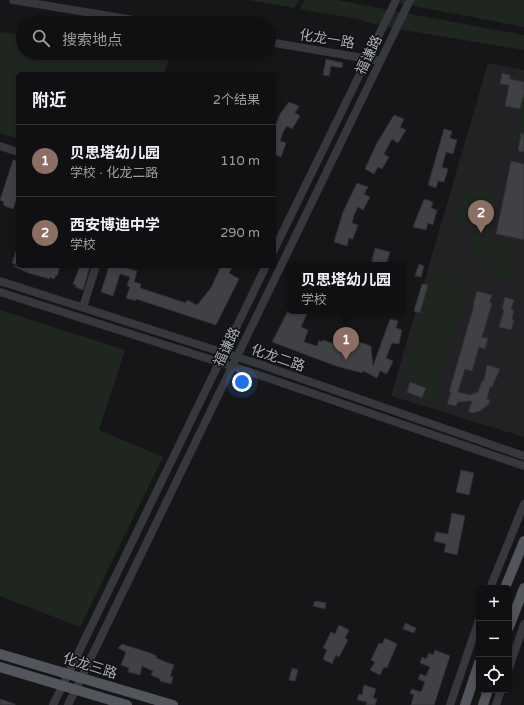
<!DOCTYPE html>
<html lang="zh">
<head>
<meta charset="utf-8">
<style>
  body { margin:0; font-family:"Varela Round","Noto Sans SC",sans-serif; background:#19191b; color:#f1f3f6 }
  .controls { position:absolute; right:12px; bottom:12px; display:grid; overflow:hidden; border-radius:6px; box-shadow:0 2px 6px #0003 }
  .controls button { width:36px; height:36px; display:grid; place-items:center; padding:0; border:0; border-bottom:1px solid #303032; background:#101012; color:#f1f3f6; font:20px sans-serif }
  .you { position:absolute; left:242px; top:382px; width:14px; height:14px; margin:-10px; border:3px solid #fff; border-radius:50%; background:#1a73e8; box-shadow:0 0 0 6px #1a73e833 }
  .badge { display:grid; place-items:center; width:26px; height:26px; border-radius:50%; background:#0b8043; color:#fff; font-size:13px; font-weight:700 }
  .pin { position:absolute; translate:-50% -33px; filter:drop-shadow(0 1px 2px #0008) }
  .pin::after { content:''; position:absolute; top:21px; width:14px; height:12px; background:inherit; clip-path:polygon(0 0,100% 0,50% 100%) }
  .popup { position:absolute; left:287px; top:262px; width:118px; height:52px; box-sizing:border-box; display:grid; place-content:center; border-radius:6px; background:#101012; filter:drop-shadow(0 1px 3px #0005); font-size:13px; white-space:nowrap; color:#9c9d9f }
  .popup b { font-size:15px; color:#f1f3f6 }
  .popup::after { content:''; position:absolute; left:50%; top:100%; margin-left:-8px; border:8px solid transparent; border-top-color:#101012 }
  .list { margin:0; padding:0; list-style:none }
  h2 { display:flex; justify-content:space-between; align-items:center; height:52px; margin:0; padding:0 16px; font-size:17px }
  h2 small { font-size:13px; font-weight:400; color:#9c9d9f }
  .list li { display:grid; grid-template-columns:26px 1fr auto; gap:12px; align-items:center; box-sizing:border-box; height:72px; padding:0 16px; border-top:1px solid #303032 }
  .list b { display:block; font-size:15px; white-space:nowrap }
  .list p { margin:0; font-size:13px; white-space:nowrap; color:#9c9d9f }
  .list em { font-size:13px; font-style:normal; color:#9c9d9f }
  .icon { flex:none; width:22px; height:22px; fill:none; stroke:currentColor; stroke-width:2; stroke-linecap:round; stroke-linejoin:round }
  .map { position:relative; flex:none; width:524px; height:705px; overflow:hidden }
  .search { position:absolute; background:#101012; box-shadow:0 2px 6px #0003; left:16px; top:16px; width:260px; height:44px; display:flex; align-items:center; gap:10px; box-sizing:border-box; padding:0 14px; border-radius:22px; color:#9c9d9f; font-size:15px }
  .panel { position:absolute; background:#101012; box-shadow:0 2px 6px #0003; left:16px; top:72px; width:260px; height:196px; border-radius:6px }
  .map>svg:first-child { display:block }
</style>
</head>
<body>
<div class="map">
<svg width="524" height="705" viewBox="0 0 524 705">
  <rect width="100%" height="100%" fill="#161618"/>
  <polygon fill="#222225" points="488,63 524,70 524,437 391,396"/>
  <g fill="#1e261f">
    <polygon points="249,0 299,0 294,8"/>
    <polygon points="305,0 338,0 389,10 381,26 357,19 300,9"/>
    <polygon points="399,0 524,0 524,27 398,3"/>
    <polygon points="394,11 524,35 524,50 386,27"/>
    <polygon points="0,32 23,35 23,53 148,53 170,56 164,74 18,74 18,139 0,133"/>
    <polygon points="523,94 524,94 524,140 514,138"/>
    <polygon points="465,186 497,195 489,229 455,220"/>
    <polygon points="476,235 518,245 512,267 470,255"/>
    <polygon points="486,262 513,269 509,282 482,275"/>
    <polygon points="432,271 453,277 451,282 467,287 434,402 423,398 426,386 402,379"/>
    <polygon points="0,310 125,350 99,430 163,457 80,627 0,596"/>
  </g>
  <g fill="#404145" stroke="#303034">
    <polygon points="326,59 343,63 342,68 331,66 329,76 323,75"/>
    <polygon points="502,73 510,75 510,79 524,82 524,94 520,109 505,106 509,85 500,84"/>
    <polygon points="289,102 299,106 295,113 300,116 292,129 287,126 283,132 280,141 286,143 281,157 274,154 275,126 280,114"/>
    <polygon points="394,115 404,119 400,127 406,130 398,143 392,139 384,154 389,157 382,169 378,167 374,174 365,169 377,143"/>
    <polygon points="444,129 452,131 450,138 457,140 453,154 446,152 442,167 448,169 444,182 438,181 436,188 428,185"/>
    <polygon points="521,133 524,134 524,152 518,151"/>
    <polygon points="13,160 18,161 18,195 13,209 3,205 4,202 0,200"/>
    <polygon points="511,161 524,164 524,240 496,234"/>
    <polygon points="357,183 368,187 364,194 370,197 363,210 358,207 354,215 352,223 358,225 353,239 349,238 347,246 334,242 343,212"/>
    <polygon points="424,199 433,202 431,208 437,210 433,225 428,223 426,230 413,227"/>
    <polygon points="17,248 18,248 18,265 12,263"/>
    <polygon points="375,248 390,252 386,265 371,265"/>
    <polygon points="419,264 424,266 421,277 415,276"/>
    <polygon points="13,266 60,266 57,276 56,275 54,279 50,277 50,279 28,273"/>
    <polygon points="80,266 90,266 83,290 75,287 76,285 73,284"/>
    <polygon points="109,266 120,266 137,271 134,282 141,284 140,288 186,303 187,300 197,305 211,288 221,266 233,266 229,273 239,279 216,325 136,299 136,301 126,298 130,287 127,286 130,277 120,274 113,296 101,292"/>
    <polygon points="422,284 428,285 420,313 414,311"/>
    <polygon points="477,291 492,295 489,303 492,303 482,337 488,338 485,349 479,347 472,371 465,369 458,392 470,395 478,392 482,381 484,380 487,365 500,369 492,387 490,387 487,399 490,400 489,404 480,411 472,413 468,412 472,401 458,402 456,406 447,404 451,392 449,392 474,305 473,305"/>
    <polygon points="505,297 514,300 511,309 514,310 512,319 514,320 511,330 499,327 504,310 502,309"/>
    <polygon points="288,311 308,311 301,327 308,330 304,342 317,346 319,340 322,342 323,340 335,344 336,340 348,343 350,339 371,346 373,366 390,319 398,321 396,328 402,330 399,344 392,343 386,358 393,361 387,374 380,371 377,378 363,371 362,373 336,366 272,342"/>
    <polygon points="410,382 426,388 422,398 407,392"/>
    <polygon points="461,470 474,473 469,495 456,492"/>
    <polygon points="452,513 465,516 457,555 444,552 446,544 434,541 436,532 448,534"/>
    <polygon points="315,601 326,603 325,609 313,606"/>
    <polygon points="405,623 416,628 414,633 403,629"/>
    <polygon points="339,625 349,630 345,638 348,640 339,657 336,655 332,664 323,659 327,650 323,648 331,632 335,634"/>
    <polygon points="385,638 397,644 387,668 384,667 380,675 370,670 375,662 371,660 379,643 382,644"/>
    <polygon points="122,644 150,653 157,656 156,658 174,665 170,676 173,677 171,684 160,681 160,679 151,675 153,671 142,666 140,675 128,672 129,668 121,665 126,652 118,648"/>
    <polygon points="435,650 450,656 434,705 411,705 414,695 410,693 412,689 421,692 425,682 418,679 420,674 426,676 430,667 420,663 422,657 426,659 429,653 433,655"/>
    <polygon points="292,668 298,670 295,681 289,680"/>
    <polygon points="364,685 376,689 373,698 377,699 375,705 366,705 367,702 357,700 359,694 362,695"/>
    <polygon points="0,699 15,704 15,705 0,705"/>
  </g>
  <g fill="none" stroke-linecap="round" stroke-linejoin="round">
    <g stroke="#37383d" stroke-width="8">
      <polyline points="13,0 152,23"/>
      <polyline points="269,42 380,61"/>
      <polyline points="0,146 18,152"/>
      <polyline points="274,250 396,0"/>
      <polyline points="0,281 262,365 524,456"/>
      <polyline points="0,292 259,375 524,466"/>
      <polyline points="83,307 96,266"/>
      <polyline points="490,588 524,504"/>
      <polyline points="509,668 524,624"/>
      <polyline points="53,705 266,266"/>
      <polyline points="68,705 410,0"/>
      <polyline points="450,705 479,620"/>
      <polyline points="496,705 501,690"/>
    </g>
    <g stroke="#53555c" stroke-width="10">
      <polyline points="505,588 524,541"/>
      <polyline points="509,627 524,588"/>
      <polyline points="0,654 173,705"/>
      <polyline points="0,667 127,705"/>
      <polyline points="465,705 479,663"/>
      <polyline points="483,705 488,690"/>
    </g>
  </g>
  <g text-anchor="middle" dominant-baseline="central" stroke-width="3" stroke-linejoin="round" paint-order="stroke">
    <g font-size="14" fill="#a8adb8" stroke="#111113">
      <text transform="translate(327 39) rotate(9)">化龙一路</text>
      <text transform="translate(369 55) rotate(-64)">福谦路</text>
      <text transform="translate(227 347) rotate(-64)">福谦路</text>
      <text transform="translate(278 358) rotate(19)">化龙二路</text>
      <text transform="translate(90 666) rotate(17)">化龙三路</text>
    </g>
  </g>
</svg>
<div class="controls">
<button>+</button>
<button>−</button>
<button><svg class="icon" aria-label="locate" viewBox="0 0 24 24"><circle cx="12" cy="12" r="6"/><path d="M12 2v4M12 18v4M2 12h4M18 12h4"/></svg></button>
</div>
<div class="you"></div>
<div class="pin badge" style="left:346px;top:360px;background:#8d6e63">1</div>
<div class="popup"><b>贝思塔幼儿园</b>学校</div>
<div class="pin badge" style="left:481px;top:233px;background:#8d6e63">2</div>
<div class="search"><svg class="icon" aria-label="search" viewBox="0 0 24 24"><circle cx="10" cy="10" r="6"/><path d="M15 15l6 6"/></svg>搜索地点</div>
<section class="panel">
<h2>附近<small>2个结果</small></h2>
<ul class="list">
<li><span class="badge" style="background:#8d6e63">1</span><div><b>贝思塔幼儿园</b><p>学校 · 化龙二路</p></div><em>110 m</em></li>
<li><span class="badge" style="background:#8d6e63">2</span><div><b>西安博迪中学</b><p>学校</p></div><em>290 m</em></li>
</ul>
</section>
</div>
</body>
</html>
